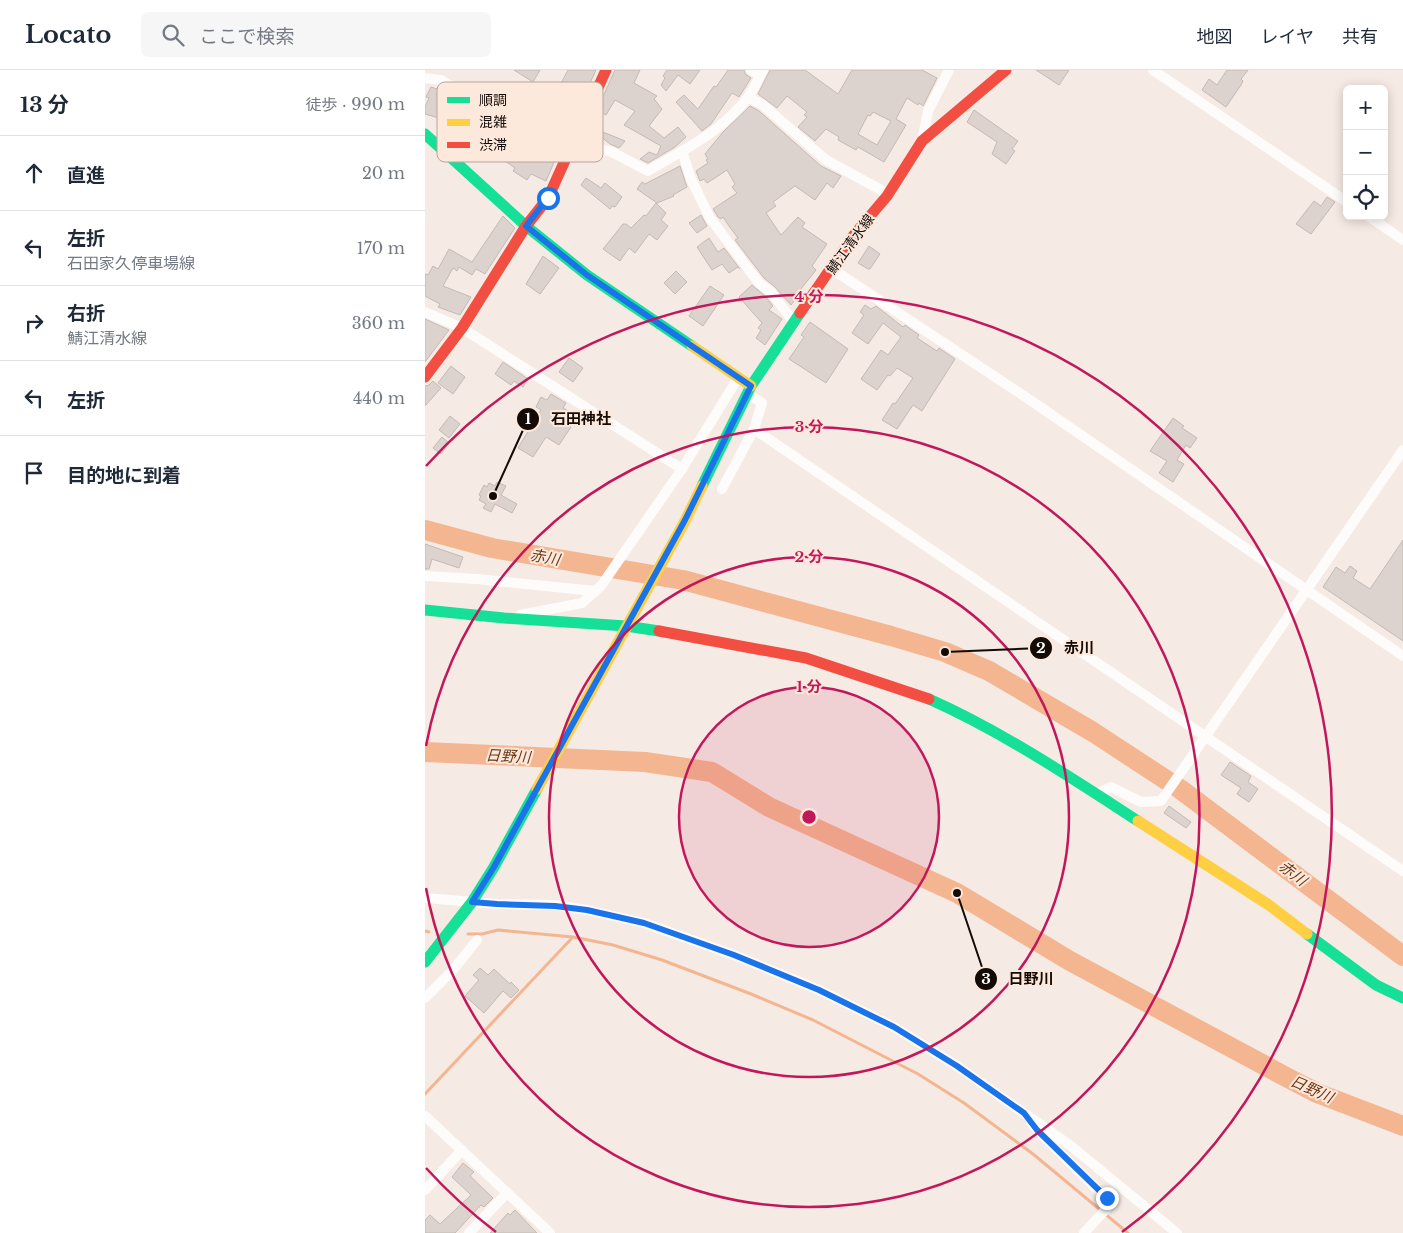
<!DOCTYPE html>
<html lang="ja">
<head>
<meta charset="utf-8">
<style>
  body { margin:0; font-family:"Libre Baskerville","Noto Sans JP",serif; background:#f6f6f7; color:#1f2937 }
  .controls { position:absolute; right:15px; top:15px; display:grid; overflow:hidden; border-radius:8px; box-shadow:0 2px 12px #0003 }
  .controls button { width:45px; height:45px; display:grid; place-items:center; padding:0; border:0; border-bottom:1px solid #e0e1e3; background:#fff; color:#1f2937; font:25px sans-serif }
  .stop { position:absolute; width:15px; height:15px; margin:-11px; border:4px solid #1a73e8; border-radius:50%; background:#fff }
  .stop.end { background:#1a73e8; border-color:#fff; box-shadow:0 1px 5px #0008 }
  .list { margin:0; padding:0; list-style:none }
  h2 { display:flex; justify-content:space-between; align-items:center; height:65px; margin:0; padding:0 20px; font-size:21px }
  h2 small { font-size:16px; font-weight:400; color:#747a83 }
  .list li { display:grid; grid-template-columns:32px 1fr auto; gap:15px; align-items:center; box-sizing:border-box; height:75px; padding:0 20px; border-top:1px solid #e0e1e3 }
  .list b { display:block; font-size:19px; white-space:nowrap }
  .list p { margin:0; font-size:16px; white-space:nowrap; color:#747a83 }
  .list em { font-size:16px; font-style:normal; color:#747a83 }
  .icon { flex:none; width:28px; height:28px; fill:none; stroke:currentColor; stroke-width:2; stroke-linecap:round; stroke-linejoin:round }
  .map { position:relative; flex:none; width:978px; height:1163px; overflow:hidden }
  header { display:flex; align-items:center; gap:30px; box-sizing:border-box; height:70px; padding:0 25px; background:#fff; border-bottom:1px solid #e0e1e3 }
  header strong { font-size:24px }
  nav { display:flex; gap:28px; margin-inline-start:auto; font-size:18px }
  .search { width:350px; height:45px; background:#f6f6f7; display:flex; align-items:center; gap:12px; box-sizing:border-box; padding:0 18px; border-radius:8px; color:#747a83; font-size:19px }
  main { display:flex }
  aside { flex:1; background:#fff }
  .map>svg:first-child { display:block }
</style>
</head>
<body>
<header>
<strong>Locato</strong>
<div class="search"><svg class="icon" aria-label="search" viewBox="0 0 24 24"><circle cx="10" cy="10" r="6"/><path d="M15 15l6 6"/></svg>ここで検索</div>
<nav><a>地図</a><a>レイヤ</a><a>共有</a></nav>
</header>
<main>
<aside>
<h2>13 分<small>徒歩 · 990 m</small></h2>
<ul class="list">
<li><svg class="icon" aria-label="ahead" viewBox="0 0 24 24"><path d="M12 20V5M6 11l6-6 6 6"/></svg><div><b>直進</b></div><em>20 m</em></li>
<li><svg class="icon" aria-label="left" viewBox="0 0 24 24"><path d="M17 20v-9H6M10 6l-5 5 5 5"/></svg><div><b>左折</b><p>石田家久停車場線</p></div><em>170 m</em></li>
<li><svg class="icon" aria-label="right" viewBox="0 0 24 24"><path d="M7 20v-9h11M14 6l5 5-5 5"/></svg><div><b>右折</b><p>鯖江清水線</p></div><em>360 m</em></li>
<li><svg class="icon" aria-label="left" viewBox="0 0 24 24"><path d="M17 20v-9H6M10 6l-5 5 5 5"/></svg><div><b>左折</b></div><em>440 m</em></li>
<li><svg class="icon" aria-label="arrive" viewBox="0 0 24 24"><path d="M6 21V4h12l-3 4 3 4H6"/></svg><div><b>目的地に到着</b></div></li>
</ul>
</aside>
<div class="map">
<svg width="978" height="1163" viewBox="0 0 978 1163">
  <rect width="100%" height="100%" fill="#f5eae4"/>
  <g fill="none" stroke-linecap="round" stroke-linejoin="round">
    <g stroke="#f4b691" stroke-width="3">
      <polyline points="0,861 4,862"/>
      <polyline points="43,864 57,864 73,860 148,867 188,875 237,890 326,924 388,950 493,1004 539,1033 608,1084 703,1163"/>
      <polyline points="0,1024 147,868"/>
    </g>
    <g stroke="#f4b691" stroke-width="20">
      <polyline points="0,460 67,478 258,510 466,566 520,582 564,601 668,662 755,719 978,886"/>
      <polyline points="0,682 220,692 287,702 344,737 532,823 645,891 863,1008 892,1023 978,1056"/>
    </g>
  </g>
  <g fill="#ddd3ce" stroke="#c4bab5" fill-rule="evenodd">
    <polygon points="89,0 115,0 108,12"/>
    <polygon points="143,0 171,0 152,41 139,46 129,67 98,53 101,50 72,32 81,18 109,36 116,25 126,32"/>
    <polygon points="190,0 215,0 209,13 232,26 229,29 237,39 224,56 239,68 253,57 261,67 250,77 223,93 215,89 224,82 232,85 236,76 199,55 210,41 190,30 181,45 172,40"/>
    <polygon points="242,0 275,0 265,14 253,5 241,21 236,15 240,8 238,6"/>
    <polygon points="303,0 319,0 320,4 326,8 314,27 307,23 286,54 277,61 251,32 259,25 273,39 289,16 291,17"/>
    <path d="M345,0H380L413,24L427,0H497L512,8L498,36L494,33L493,35L482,28L471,49L481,55L459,92L433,77L431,80L413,70L414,67L401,59L390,71L373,57L382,47L379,45L382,42L362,26L352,38L333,24ZM448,42L466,51L452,75L433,64L443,45L445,46Z"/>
    <polygon points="611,0 644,0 634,15"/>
    <polygon points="802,0 823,0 816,9 818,11 816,15 801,37 777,20 784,9 792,15"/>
    <polygon points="6,17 12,19 13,17 16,18 48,38 37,58 16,43 14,48 0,44 0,37 4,28 1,27"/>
    <polygon points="325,36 334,41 396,96 416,106 408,118 402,113 390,130 370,116 348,132 351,136 341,143 356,165 373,147 380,153 377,157 402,174 387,196 391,200 375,220 376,221 366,235 350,217 339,208 310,170 313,168 304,156 298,147 296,149 293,147 288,139 312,123 307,117 310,114 302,100 282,113 279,109 275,111 271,101 283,93 281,90 283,89 280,84 298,62"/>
    <polygon points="549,40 593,71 587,79 590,81 581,94 567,84 572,72 542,52"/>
    <polygon points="69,52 118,83 120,79 133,83 121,111 106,104 102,110 88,101 90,98 67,82 68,81 55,72"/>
    <polygon points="164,57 168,58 200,71 194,78 185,74 174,65 170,73 159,68"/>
    <polygon points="255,96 262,117 248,125 249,126 232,133 212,119 217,112 220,114"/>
    <polygon points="161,108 176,118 180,113 197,127 190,137 187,136 185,139 156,115"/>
    <polygon points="902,127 910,132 886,164 871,154 889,131 896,136"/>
    <polygon points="231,133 241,143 236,150 243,156 232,170 224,164 210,183 204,178 195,191 178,179 198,154 201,154 206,158 219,145 221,146"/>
    <polygon points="276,145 282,156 272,163 264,153"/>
    <polygon points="78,146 90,158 60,204 51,199 47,205 34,197 32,201 28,198 18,216 46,227 35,245 13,237 15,234 0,226 0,204 3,205 8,196 13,199 24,179 47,192"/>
    <polygon points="284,168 293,182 299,178 315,199 313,197 304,203 297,194 287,200 272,177"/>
    <polygon points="444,176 455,184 445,199 443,199 433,193"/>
    <polygon points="118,186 134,198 115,224 101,214"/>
    <polygon points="251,201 262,212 250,224 239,213"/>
    <polygon points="327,215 341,227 348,236 344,240 357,249 340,275 331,268 336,260 333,258 337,253 314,227"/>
    <polygon points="285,216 299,225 278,256 264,246"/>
    <polygon points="440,235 446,239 451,236 478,257 480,255 494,265 492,268 512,281 514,278 530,289 497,341 488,335 472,359 457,350 468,333 470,334 488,308 472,298 465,306 463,305 452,320 436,309 456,280 463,285 476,267 458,253 443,274 427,263 439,245 435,242"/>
    <polygon points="0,249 24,260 0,292"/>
    <polygon points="385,252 423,279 401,313 364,289 379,267 376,265"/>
    <polygon points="144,288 158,298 148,312 134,302"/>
    <polygon points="78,292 103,309 98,317 89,311 86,315 70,304"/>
    <polygon points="26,296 40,307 28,324 13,313"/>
    <polygon points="8,311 16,318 0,336 0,316 4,315"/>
    <polygon points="126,324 141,333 138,338 147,343 141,353 146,357 134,375 121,367 108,387 93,378 116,340 111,337 116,327 122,330"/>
    <polygon points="25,346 35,354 24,368 14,360"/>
    <polygon points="748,348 759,356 757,358 772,368 765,378 761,375 752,390 759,394 748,412 734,403 742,391 725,381"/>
    <polygon points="17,367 24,373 16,384 8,378"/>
    <polygon points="72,412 81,416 76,425 92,434 87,443 70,434 66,442 58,438 61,434 54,430 56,426 54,425 59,415 62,417 64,413 70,416"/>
    <polygon points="978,470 978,571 898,517 911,497 920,503 925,496 932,501 928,508 945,519"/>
    <polygon points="0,474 38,487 34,498 7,489 4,499 0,499"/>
    <polygon points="805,692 826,706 823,712 833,719 824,732 812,724 816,718 796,705"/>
    <polygon points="744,736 766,752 761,758 739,743"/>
    <polygon points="55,898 63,905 69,899 85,914 86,912 94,920 86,928 78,921 59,943 40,926 54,910 48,905"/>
    <polygon points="38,1093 49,1102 45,1106 68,1128 59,1137 56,1135 30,1163 0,1163 0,1150 5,1145 15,1154 46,1125 27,1107"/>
    <polygon points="90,1140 112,1163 65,1163 83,1143 85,1145"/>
  </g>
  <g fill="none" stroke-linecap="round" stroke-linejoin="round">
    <g stroke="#fefcfb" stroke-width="10">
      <polyline points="326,0 335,5"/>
      <polyline points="728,0 922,132"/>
      <path d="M0,8L16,10L112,71L145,77L185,81L223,101C258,80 297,62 323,27C329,19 333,9 338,0"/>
      <polyline points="323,27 338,35 401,90 456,120 462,126"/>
      <polyline points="497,71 503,41 524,0"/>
      <polyline points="257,81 266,109 285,148 334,213 346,222 370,254"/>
      <polyline points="943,146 978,170"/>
      <polyline points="407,199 605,330 978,586"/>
      <polyline points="0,242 37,258 257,399"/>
      <polyline points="329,359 978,801"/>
      <polyline points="297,419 329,359 337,333 322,323"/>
      <polyline points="0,506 52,509 170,521"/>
      <polyline points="95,545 157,533 176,516 257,399 313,308"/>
      <polyline points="672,724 686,717 716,732 736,731 978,380"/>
      <polyline points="0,828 72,834 130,835 162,840 219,853 309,885 394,920 469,957 532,996 646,1076 752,1163"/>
      <polyline points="0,928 28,900 52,870"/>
      <polyline points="0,1046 125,1163"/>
      <polyline points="606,1052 612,1060 682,1129 684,1133 682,1138 659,1163"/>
      <polyline points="0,1120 37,1080"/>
      <polyline points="44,1163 82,1123"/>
    </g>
    <g stroke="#16e098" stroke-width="11">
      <polyline points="0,64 101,156 162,205 267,276"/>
      <polyline points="277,416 326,316 375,243"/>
      <polyline points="0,540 79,548 201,556 234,561"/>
      <path d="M504,629C578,662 645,707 713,751"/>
      <polyline points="882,864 951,915 978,928"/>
      <polyline points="0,892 47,832 69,797 112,719"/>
    </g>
    <g stroke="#ffcf43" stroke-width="11">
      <polyline points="267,276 326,316"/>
      <polyline points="112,719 260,451 277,416"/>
      <polyline points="713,751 844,835 882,864"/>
    </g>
    <g stroke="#f24e42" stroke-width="11">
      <polyline points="375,243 428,166 462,126 497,71 581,0"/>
      <polyline points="0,307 37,258 101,156 123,128 181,0"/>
      <polyline points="234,561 381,588 504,629"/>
    </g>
  </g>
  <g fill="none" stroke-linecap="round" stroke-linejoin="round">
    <polyline stroke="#1a73e8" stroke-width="6" points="123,128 101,156 162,205 326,316 260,450 69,797 47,832 72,834 130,836 162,840 219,853 309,885 394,920 469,957 532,996 599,1043 612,1060 682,1128"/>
  </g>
  <circle cx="384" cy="747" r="130" fill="#c2185b" fill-opacity=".12"/>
  <g fill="none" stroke="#c2185b" stroke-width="2.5">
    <circle cx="384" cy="747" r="130"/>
    <circle cx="384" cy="747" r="260"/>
    <path d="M1 676A390 390 0 1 1 1 818"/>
    <path d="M71 1162A520 520 0 0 1 1 1098M1 396A520 520 0 1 1 697 1162"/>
  </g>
  <g text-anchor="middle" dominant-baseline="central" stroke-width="4" stroke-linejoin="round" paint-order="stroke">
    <g font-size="14" fill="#140b07" stroke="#fde8dc">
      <text transform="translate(425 174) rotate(-54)">鯖江清水線</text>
    </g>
    <g font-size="15" font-style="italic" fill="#6d3814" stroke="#fde8dc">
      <text transform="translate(120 487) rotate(10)">赤川</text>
      <text transform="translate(83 686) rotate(3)">日野川</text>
      <text transform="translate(868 803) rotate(37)">赤川</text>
      <text transform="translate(887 1019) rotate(24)">日野川</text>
    </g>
  </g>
  <rect x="12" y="12" width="166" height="80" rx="8" fill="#fde8dc" stroke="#b7a69c" stroke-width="1"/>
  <rect x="22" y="27" width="23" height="6" fill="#16e098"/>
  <rect x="22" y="49" width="23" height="7" fill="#ffcf43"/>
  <rect x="22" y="72" width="23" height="6" fill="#f24e42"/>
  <g font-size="14" fill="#140b07">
    <text x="54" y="35">順調</text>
    <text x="54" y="57">混雑</text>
    <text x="54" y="80">渋滞</text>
  </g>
  <circle cx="384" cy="747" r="8" fill="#c2185b" stroke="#fde8dc" stroke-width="2.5"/>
  <g font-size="15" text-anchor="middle" font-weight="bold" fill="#c2185b" stroke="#fde8dc" stroke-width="4" stroke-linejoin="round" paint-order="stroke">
    <text x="384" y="232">4 分</text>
    <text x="384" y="362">3 分</text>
    <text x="384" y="492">2 分</text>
    <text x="384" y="622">1 分</text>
  </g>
  <path fill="none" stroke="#140b07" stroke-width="2" d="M68 426L103 349M520 582L616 578M532 823L561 909"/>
  <g fill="#140b07" stroke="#fde8dc" stroke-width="2">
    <circle cx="68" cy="426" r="5"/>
    <circle cx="520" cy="582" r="5"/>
    <circle cx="532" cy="823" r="5"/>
    <circle cx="103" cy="349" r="12"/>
    <circle cx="616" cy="578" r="12"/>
    <circle cx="561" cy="909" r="12"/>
  </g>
  <g font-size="15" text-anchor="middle" font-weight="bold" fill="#fff">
    <text x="103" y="354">1</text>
    <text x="616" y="583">2</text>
    <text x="561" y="914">3</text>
  </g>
  <g font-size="15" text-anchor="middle" font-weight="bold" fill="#140b07" stroke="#fde8dc" stroke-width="4" stroke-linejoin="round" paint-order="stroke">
    <text x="156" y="354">石田神社</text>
    <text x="654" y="583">赤川</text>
    <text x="606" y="914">日野川</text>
  </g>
</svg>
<div class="controls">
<button>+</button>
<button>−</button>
<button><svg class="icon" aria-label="locate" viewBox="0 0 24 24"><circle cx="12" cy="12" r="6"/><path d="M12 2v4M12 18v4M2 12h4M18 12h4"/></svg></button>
</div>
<div class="stop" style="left:123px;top:128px"></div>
<div class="stop end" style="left:682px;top:1128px"></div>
</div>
</main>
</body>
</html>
